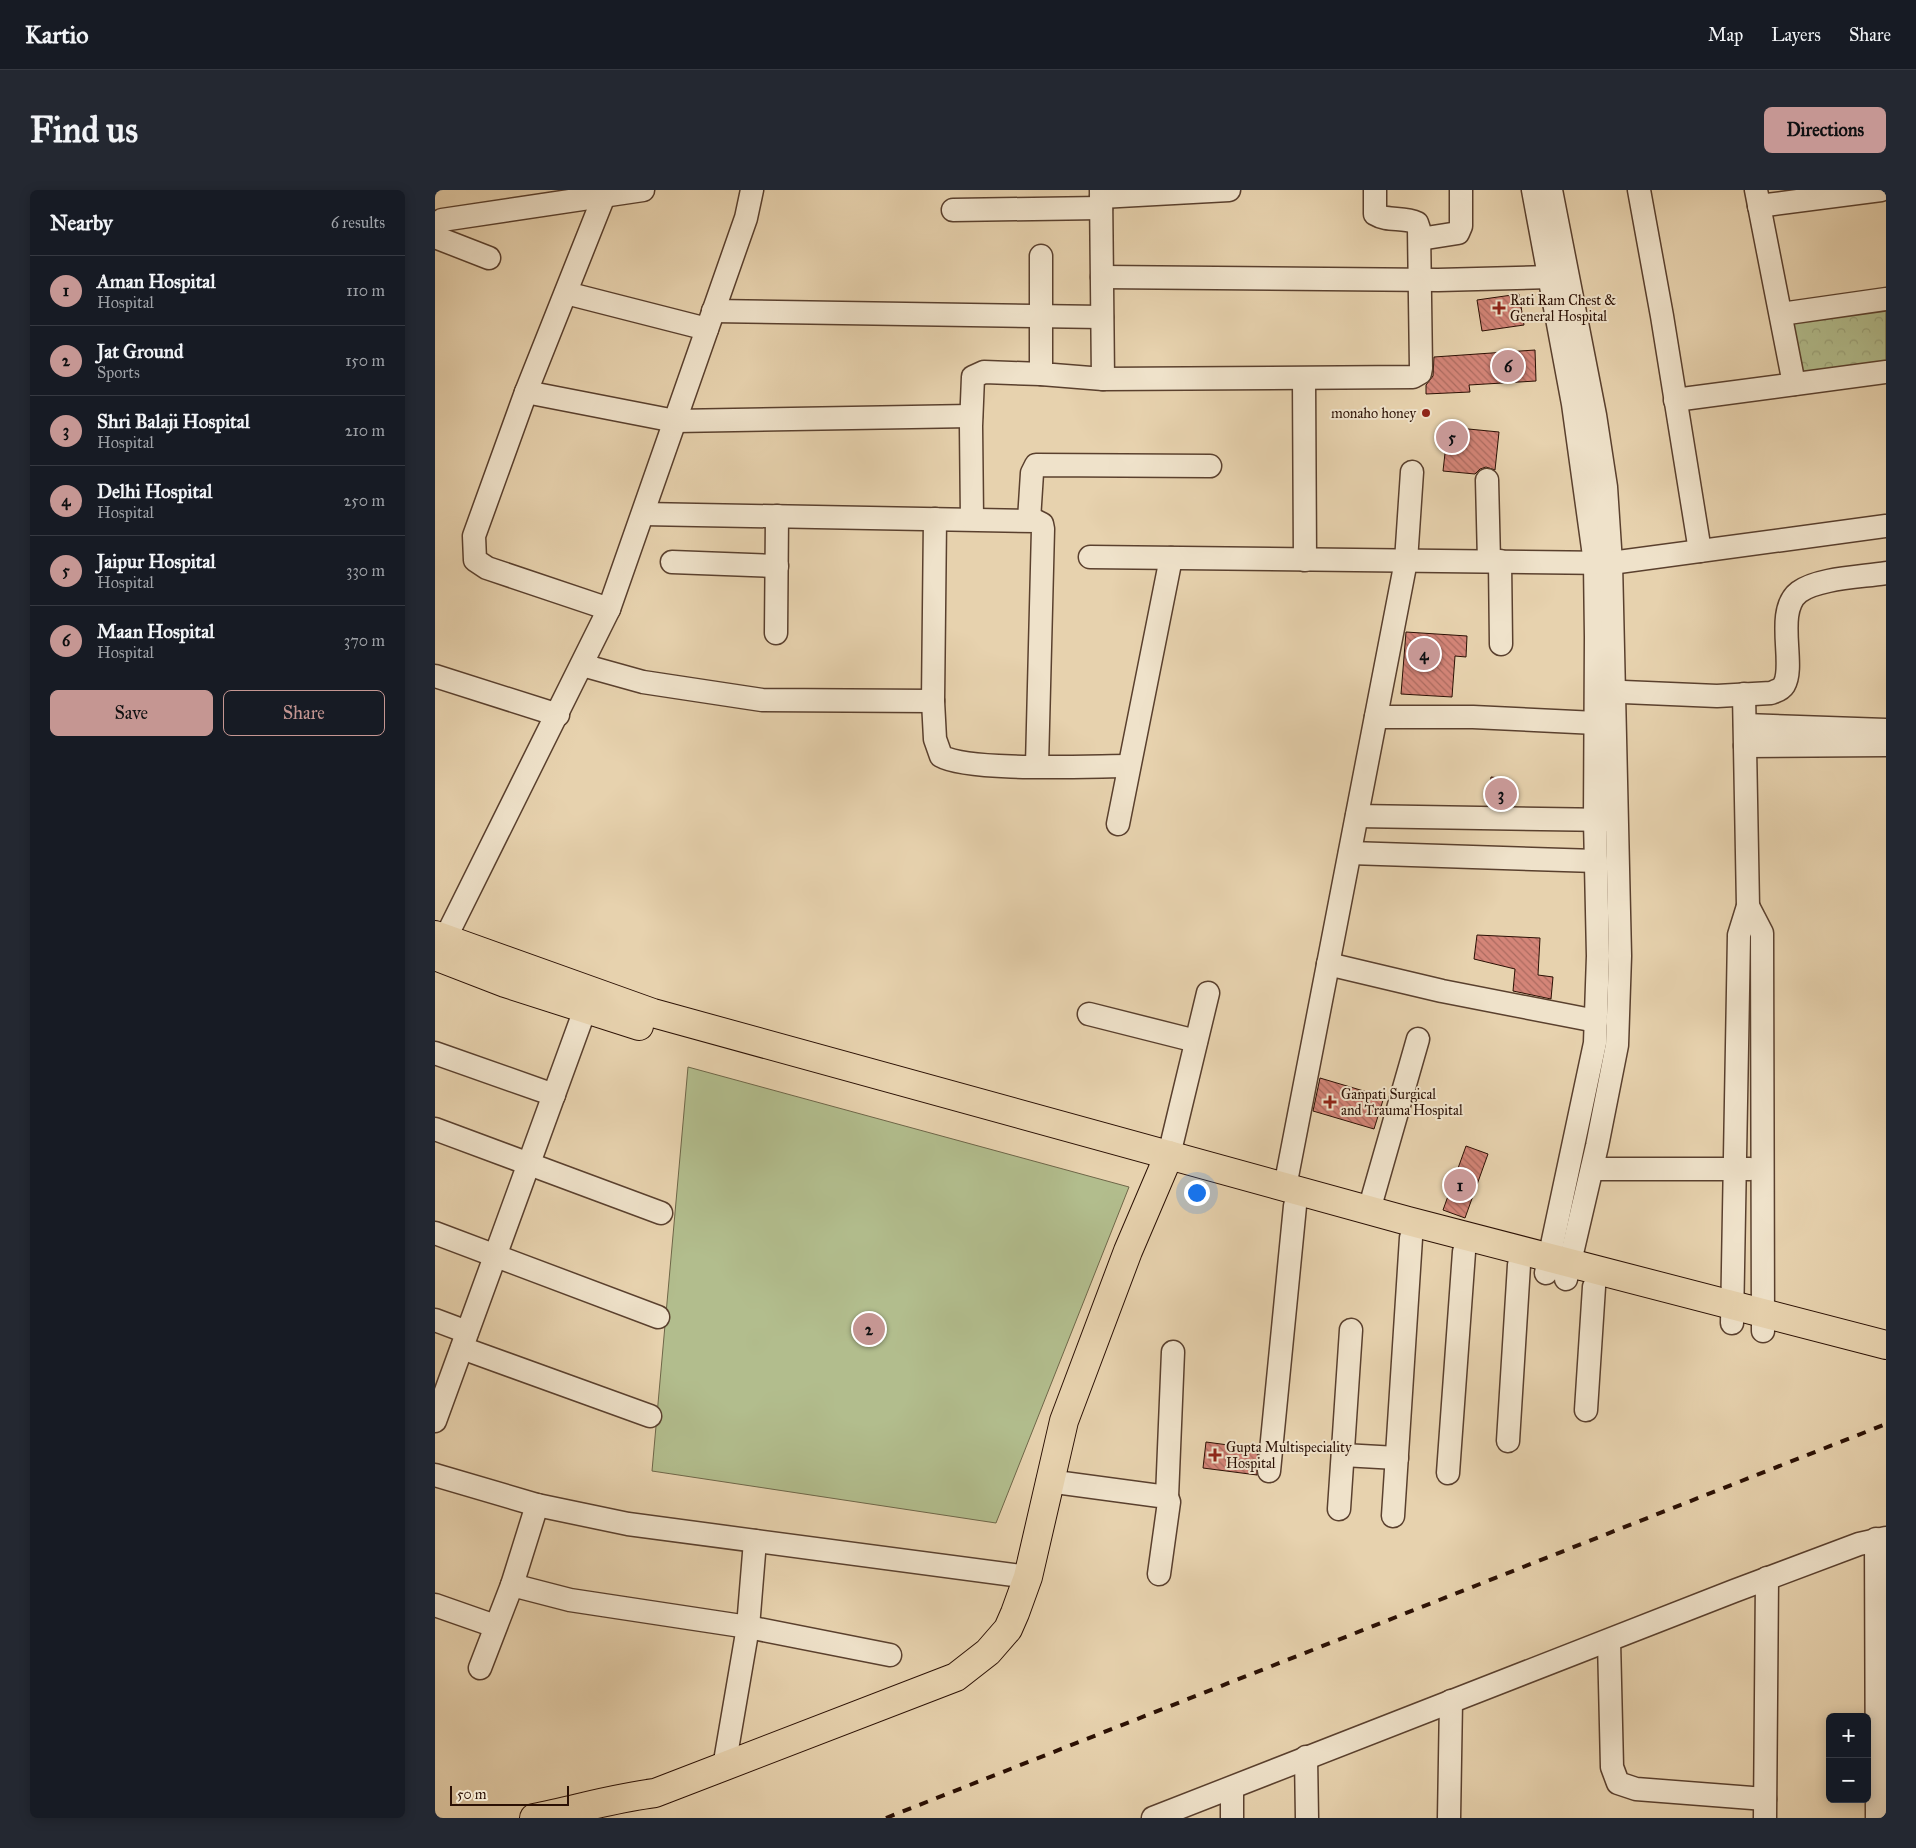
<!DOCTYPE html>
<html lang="en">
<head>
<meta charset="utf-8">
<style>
  body { margin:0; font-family:"IM FELL Great Primer",serif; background:#242831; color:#f1f3f6 }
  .controls { position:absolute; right:15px; bottom:15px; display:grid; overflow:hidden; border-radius:8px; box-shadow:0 2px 12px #0003 }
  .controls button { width:45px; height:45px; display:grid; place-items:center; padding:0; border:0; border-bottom:1px solid #363941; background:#171b24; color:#f1f3f6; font:25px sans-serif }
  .scale { position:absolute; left:15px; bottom:12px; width:119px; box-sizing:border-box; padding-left:5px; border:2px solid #2b1004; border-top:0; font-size:14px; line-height:18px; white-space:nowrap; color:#2b1004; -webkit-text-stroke:4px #efe2ca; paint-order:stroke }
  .you { position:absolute; left:761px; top:1002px; width:18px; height:18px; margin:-12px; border:4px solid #fff; border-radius:50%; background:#1a73e8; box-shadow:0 0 0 8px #1a73e833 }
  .badge { display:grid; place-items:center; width:32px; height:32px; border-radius:50%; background:#c59692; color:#111; font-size:16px; font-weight:700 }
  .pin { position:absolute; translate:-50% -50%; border:2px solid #fff; box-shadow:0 1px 5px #0006 }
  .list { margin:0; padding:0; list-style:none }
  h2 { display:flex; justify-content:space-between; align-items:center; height:65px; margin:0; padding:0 20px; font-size:21px }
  h2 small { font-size:16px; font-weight:400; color:#9ea1a6 }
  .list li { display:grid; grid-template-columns:32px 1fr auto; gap:15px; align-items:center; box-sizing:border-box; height:70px; padding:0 20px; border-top:1px solid #363941 }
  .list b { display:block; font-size:19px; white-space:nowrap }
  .list p { margin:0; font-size:16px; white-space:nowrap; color:#9ea1a6 }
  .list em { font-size:16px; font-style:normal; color:#9ea1a6 }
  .actions { display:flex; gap:10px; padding:15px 20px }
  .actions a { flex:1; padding:11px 0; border:1px solid #c59692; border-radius:8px; text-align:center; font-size:18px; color:#c59692 }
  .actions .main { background:#c59692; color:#111 }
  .map { position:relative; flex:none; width:1451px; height:1628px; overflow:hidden; border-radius:8px }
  header { display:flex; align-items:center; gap:30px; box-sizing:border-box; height:70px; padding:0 25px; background:#171b24; border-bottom:1px solid #363941 }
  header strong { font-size:24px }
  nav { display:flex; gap:28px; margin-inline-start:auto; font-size:18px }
  .intro { display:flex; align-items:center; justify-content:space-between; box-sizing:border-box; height:120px; padding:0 30px }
  h1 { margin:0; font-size:35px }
  .button { padding:12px 22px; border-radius:8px; background:#c59692; color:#111; font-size:18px; font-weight:700 }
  main { display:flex; gap:30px; padding:0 30px }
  aside { flex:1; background:#171b24; border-radius:8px; box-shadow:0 2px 12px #0003 }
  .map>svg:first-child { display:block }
</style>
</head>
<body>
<header>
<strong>Kartio</strong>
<nav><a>Map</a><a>Layers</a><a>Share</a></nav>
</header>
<div class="intro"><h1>Find us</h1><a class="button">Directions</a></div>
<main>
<aside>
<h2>Nearby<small>6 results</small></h2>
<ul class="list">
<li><span class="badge">1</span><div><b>Aman Hospital</b><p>Hospital</p></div><em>110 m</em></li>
<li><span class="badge">2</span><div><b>Jat Ground</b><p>Sports</p></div><em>150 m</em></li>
<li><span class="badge">3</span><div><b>Shri Balaji Hospital</b><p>Hospital</p></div><em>210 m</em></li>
<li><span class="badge">4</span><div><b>Delhi Hospital</b><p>Hospital</p></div><em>250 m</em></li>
<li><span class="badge">5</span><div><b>Jaipur Hospital</b><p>Hospital</p></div><em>330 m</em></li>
<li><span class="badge">6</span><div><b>Maan Hospital</b><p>Hospital</p></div><em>370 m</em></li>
</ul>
<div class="actions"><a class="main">Save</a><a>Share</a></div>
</aside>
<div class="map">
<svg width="1451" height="1628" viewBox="0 0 1451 1628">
  <defs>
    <pattern id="park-crowns" width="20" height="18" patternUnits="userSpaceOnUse" patternTransform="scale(1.25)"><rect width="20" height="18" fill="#b2bd8d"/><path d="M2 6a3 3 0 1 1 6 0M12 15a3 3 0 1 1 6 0" fill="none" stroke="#99a178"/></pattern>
    <pattern id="building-back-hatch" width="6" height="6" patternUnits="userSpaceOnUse" patternTransform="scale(1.25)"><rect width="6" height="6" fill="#d48578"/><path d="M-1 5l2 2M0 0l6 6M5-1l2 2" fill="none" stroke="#ac6b60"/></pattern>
  </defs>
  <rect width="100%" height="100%" fill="#e7d2ae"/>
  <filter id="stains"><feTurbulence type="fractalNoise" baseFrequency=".004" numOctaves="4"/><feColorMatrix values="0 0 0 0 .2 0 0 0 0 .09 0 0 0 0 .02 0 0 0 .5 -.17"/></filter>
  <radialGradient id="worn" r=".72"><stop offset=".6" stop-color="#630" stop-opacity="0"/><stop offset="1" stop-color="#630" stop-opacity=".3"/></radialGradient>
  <polygon fill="url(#park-crowns)" stroke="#6e6648" points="1451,115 1451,171 1366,184 1356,130"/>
  <polygon fill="#b2bd8d" stroke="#6e6648" points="253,877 694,997 561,1333 217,1281"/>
  <g fill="url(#building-back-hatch)" stroke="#2b1004">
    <polygon points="1084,104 1089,135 1047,141 1042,110"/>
    <polygon points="1100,160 1101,191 1034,195 1035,202 991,204 991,195 998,186 999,167"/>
    <polygon points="1013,237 1064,242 1060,280 1051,277 1045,279 1040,284 1008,281"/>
    <polygon points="971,442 1032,446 1031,467 1020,466 1017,507 966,504"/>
    <polygon points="1056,587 1075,589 1073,615 1053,615"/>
    <polygon points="1042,745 1105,748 1103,785 1118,787 1116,809 1078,801 1080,779 1039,769"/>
    <polygon points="885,888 949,907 939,939 878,921"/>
    <polygon points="1031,956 1053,964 1030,1028 1008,1020"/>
    <polygon points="771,1252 823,1259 822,1285 768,1278"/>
  </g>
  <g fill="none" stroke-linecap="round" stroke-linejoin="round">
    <defs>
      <g id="minor">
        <polyline points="666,0 668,189"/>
        <polyline points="1098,0 1138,214 1160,373 1161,447 1160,630 1163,766 1160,853 1111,1083"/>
        <polyline points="1116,0 1160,225 1171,297 1176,373 1185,766 1182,855 1162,956 1131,1089"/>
        <polyline points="1204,0 1227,126 1265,361"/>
        <polyline points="1321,0 1359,194"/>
        <polyline points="169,6 91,202 39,346 40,370 52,378 174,419"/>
        <polyline points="666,7 794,0"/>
        <polyline points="1324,16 1446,0"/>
        <polyline points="518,20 666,18"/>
        <polyline points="7,30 208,0"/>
        <polyline points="0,47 54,68"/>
        <polyline points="985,49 1023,43 1026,36 1026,0"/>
        <path d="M606,66V184L668,189L978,187L985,183L986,178L984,39L982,33C968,26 953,32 940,24V0"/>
        <polyline points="667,87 1003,90 1115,87"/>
        <polyline points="131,103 272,139"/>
        <polyline points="278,121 667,127"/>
        <polyline points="1346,124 1451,109"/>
        <polyline points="869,189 870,370"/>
        <polyline points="91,202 240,231 536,226"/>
        <polyline points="1240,210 1451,182"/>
        <polyline points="1052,290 1054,371"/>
        <polyline points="208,324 601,331 607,334 608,339 602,575"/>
        <path d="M500,329L498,511L500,549L506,566C534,582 656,576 694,576"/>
        <polyline points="537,329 536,236 538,187 549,182 606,184"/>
        <polyline points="594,330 597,283 601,275 775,276"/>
        <polyline points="655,367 1176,373 1451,336"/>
        <polyline points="1065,371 1066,454"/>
        <polyline points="237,372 342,376"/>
        <polyline points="341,443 342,326"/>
        <polyline points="147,475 208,492 327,510 498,511"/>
        <polyline points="0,486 123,525"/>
        <path d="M1165,501L1282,506L1336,503C1341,501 1346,500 1349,495C1361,475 1339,421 1364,402C1383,388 1427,387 1451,383"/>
        <polyline points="941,527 1038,527 1161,533"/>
        <polyline points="1310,535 1451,540"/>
        <polyline points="1310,556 1451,555"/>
        <polyline points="922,626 1176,630"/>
        <polyline points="683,634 736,368"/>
        <polyline points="915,663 1161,671"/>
        <polyline points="1313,716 1327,743 1328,1141"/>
        <polyline points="3,763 174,419 311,28 317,0"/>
        <polyline points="893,774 1007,801 1161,831"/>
        <polyline points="654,824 761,851"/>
        <polyline points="0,863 119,905"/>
        <polyline points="0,939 226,1023"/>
        <polyline points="734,965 773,803"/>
        <polyline points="1157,979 1315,979"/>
        <polyline points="850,997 971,371 977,282"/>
        <polyline points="934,1020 983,849"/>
        <polyline points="0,1043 223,1127"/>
        <polyline points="0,1130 32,1142"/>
        <polyline points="1297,1133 1304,745 1313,716 1309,504"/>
        <polyline points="27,1158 215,1226"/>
        <polyline points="1151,1220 1159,1097"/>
        <polyline points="0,1231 156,803"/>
        <polyline points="1073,1251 1084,1075"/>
        <polyline points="908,1265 962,1268"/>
        <polyline points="834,1281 860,1016"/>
        <polyline points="1013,1283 1029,1062"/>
        <polyline points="0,1285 102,1315 193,1334 593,1387"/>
        <polyline points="613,1291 732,1307 734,1312 724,1384"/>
        <polyline points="732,1307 738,1162"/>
        <polyline points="904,1319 916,1140"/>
        <polyline points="958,1326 976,1048"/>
        <polyline points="1441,1349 1442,1628"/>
        <polyline points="77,1395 135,1410 313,1437 455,1465"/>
        <polyline points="0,1415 60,1436"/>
        <polyline points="1174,1451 1177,1577 1183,1593 1201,1599 1330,1609"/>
        <polyline points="45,1478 77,1395 102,1315"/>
        <polyline points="871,1567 872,1628"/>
        <polyline points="289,1577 313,1437 320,1351"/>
        <polyline points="718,1628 1299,1401 1424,1354 1451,1348"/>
        <polyline points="797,1628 797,1598"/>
        <polyline points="1014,1628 1016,1511"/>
        <polyline points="1330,1628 1332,1388"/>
      </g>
      <g id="major">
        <polyline points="0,745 218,823 973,1031 1451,1155"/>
        <polyline points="0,766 70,793 204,836"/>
        <path d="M99,1628C140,1620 179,1608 220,1603L521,1487L553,1462L573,1439L580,1423L593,1387L629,1231L693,1061L734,965"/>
      </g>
    </defs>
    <use href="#minor" stroke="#5a402e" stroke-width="25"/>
    <use href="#major" stroke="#2b1004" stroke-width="30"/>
    <use href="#minor" stroke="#efe2ca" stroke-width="22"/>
    <use href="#major" stroke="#e7d2ae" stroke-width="28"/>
    <polyline stroke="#2b1004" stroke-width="4" stroke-dasharray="9 9" stroke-linecap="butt" points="451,1628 1451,1234"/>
  </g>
  <g fill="#8f2418" stroke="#efe2ca" stroke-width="2">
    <path d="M1061.5 110.5h5v5h5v5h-5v5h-5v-5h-5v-5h5z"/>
    <circle cx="991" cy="223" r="5"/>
    <path d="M892.5 904.5h5v5h5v5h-5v5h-5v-5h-5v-5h5z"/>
    <path d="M777.5 1257.5h5v5h5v5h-5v5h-5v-5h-5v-5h5z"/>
  </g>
  <g text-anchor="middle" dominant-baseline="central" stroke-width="4" stroke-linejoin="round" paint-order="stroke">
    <g font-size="14" fill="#2b1004" stroke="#efe2ca" text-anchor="start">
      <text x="1075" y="110">Rati Ram Chest &amp;<tspan x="1075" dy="16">General Hospital</tspan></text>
      <text x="981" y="223" text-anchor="end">monaho honey</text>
      <text x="906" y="904">Ganpati Surgical<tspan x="906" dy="16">and Trauma Hospital</tspan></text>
      <text x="791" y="1257">Gupta Multispeciality<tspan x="791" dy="16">Hospital</tspan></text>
    </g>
  </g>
  <rect width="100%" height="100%" filter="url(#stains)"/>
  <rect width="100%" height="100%" fill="url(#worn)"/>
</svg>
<div class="controls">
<button>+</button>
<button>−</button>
</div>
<div class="scale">50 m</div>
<div class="you"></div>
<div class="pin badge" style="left:1025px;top:995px">1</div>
<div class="pin badge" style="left:434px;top:1139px">2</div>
<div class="pin badge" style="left:1066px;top:604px">3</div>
<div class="pin badge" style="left:989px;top:464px">4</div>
<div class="pin badge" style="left:1017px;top:247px">5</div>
<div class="pin badge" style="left:1073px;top:176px">6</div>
</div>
</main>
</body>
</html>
